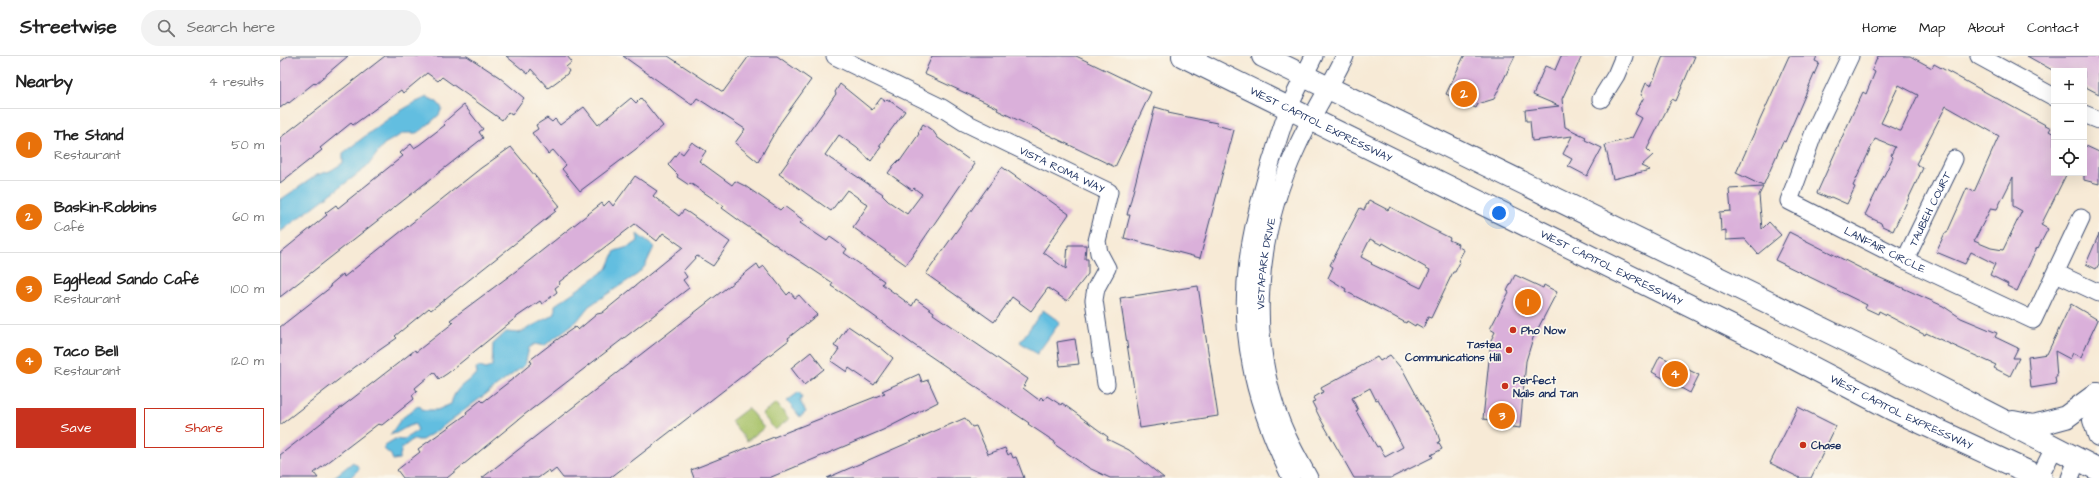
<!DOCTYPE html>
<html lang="en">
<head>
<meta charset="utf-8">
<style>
  body { margin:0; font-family:"Architects Daughter",sans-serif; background:#f2f2f2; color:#222 }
  .controls { position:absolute; right:12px; top:12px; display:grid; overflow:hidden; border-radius:0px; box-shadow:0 4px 16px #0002 }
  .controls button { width:36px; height:36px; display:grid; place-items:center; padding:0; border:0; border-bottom:1px solid #e0e0e0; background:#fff; color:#222; font:20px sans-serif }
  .you { position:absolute; left:1219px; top:157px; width:14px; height:14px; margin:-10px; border:3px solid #fff; border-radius:50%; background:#1a73e8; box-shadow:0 0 0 6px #1a73e833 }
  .badge { display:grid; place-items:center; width:26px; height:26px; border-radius:50%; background:#c8321e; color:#fff; font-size:13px; font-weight:700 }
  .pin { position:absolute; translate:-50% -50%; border:2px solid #fff; box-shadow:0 1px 4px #0006 }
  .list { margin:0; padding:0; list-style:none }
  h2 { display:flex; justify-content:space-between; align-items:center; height:52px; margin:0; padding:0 16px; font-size:17px }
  h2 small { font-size:13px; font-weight:400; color:#767676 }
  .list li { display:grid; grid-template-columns:26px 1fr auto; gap:12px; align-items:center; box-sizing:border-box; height:72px; padding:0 16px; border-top:1px solid #e0e0e0 }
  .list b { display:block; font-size:15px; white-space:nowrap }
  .list p { margin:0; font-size:13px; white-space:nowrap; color:#767676 }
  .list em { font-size:13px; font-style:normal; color:#767676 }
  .actions { display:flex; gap:8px; padding:12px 16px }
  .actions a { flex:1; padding:9px 0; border:1px solid #c8321e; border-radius:0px; text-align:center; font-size:14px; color:#c8321e }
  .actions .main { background:#c8321e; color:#fff }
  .icon { flex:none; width:22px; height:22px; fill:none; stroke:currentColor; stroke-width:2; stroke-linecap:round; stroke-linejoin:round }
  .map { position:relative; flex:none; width:1819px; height:422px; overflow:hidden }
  header { display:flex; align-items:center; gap:24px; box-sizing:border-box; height:56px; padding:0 20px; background:#fff; border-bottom:1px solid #e0e0e0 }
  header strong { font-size:19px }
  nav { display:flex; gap:22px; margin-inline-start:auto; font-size:14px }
  .search { width:280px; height:36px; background:#f2f2f2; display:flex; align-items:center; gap:10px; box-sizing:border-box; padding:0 14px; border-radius:22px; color:#767676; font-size:15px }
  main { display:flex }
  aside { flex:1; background:#fff }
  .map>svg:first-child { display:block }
</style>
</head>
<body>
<header>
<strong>Streetwise</strong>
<div class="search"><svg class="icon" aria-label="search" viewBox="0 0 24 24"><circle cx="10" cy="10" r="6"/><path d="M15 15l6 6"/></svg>Search here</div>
<nav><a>Home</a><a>Map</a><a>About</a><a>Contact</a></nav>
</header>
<main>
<aside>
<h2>Nearby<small>4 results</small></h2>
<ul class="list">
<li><span class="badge" style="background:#e8710a">1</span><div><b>The Stand</b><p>Restaurant</p></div><em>50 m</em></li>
<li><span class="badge" style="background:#e8710a">2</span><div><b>Baskin-Robbins</b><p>Café</p></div><em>60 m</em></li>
<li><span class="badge" style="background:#e8710a">3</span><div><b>EggHead Sando Café</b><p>Restaurant</p></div><em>100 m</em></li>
<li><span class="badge" style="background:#e8710a">4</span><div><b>Taco Bell</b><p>Restaurant</p></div><em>120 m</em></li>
</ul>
<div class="actions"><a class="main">Save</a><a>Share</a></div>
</aside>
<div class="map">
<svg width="1819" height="422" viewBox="0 0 1819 422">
  <rect width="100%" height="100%" fill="#fbf7ec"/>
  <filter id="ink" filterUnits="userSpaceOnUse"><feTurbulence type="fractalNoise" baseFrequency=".025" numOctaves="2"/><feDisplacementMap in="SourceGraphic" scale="8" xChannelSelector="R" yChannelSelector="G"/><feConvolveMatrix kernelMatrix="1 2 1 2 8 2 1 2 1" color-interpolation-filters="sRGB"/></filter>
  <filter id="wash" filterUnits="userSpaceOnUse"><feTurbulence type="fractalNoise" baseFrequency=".012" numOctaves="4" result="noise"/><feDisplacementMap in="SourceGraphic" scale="16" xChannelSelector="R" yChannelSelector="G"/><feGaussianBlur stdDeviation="0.9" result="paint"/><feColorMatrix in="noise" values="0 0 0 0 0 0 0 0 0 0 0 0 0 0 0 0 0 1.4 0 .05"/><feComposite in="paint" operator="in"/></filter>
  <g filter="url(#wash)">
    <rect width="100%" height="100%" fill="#f7ead6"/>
    <g fill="#a9c36a" stroke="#627964">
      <polygon points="496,347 509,363 495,374 482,358"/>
      <polygon points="468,352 484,372 467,385 451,365"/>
    </g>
    <g fill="#62bee0" stroke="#3e769f">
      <path d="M147,41L157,46L162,52L159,59L142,74L136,77H124L104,88L87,111L0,176V144L37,119L50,115L63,107V97C90,77 116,54 147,41Z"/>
      <path d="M357,178L374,191L365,210L358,218L309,250L297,265L264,290L255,288L249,292L245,309L155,376L142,384H132L122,392L119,403L113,404L111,399L104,393L105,389L115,383L123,384L138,374L135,368C125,370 120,377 110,379L121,363L139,349L143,354H157L171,348C174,333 185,327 197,318L196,312L200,311L206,313L212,310L213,288L226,276L239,277L275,258V249L327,213L335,195L351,190L358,185Z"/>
      <polygon points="763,254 780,266 757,298 740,286"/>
      <polygon points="519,336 522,341 520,345 526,356 520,361 507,345"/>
      <polygon points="73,406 80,412 70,422 53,422"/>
    </g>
    <g id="blocks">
      <g fill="#dab0da" fill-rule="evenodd">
        <polygon points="8,0 68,0 35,28 34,27 9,47 8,46 0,52 0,6"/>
        <polygon points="105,0 187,0 219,21 244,42 232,59 228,56 222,64 162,21 158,25 147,17 123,37 121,34 73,69 71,67 40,92 42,94 0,127 0,82"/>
        <polygon points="226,0 287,0 292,6 286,11 289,15 287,18 268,32 251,13 248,18"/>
        <polygon points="343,0 388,0 443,36 469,0 497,0 531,24 500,67 478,106 455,87 465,73 417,42 412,49"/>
        <polygon points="652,0 796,0 871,36 835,111 717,54 718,52 644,18"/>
        <polygon points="1184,0 1235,0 1214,43 1198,48 1196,52 1166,38"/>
        <polygon points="1281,0 1302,0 1282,43 1285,71 1306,81 1305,84 1322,92 1307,120 1288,110 1292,103 1283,98 1292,80 1252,85 1250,65 1246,65 1245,54 1279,50 1253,39 1265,10 1275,14"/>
        <polygon points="1383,0 1415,0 1396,45 1392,43 1367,93 1373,99 1361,110 1370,114 1333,123 1325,89 1352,82 1362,62 1355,58 1364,41 1361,39 1366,27 1371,30"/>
        <polygon points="1509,0 1537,0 1535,5 1539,7 1505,86 1503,85 1483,130 1456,117"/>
        <path d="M1598,0H1630L1652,12L1654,8L1771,72L1769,75L1774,78V117H1787L1761,169L1768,173L1758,192L1757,191L1737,235L1727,230L1728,228L1710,219L1715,208L1691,196L1685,208L1656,196L1665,177H1667L1687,132L1694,136L1719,80L1666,50L1636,108L1643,112L1613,175L1602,170L1601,167L1585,159L1613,101L1611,99L1615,91L1595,83L1573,130L1575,131L1567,148L1551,141L1548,142L1537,137L1573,57L1583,36L1586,38L1595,16L1592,14ZM1619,29L1638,39L1621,75H1620L1601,67ZM1733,121V150L1742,155L1723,194L1711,192L1694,185L1711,152L1717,153Z"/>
        <polygon points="1747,0 1819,0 1819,38 1804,30 1804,15 1774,15"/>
        <polygon points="560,28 592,54 601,42 605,45 607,43 625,55 599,90 601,91 591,105 577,92 559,79 545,99 603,138 602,139 608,145 627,158 642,138 634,132 632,134 608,117 614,109 619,104 620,105 639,78 638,77 643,68 653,75 658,82 695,108 626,209 574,172 573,171 588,149 570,136 567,134 551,155 499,118 556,38 555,36"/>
        <polygon points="351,42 356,47 361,42 383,70 356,93 300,135 282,113 286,109 273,94 268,98 252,77 258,73 256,69 267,62 272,66 275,63 280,69 304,51 318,69"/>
        <polygon points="184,49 203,73 199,76 203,82 0,241 0,197 47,159 45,157 56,149 58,152 123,100 120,97 131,88 134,92 139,89 165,69 163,67"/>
        <polygon points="875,51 889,55 888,57 937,67 936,69 954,74 920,202 844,182 850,159 847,159"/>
        <polygon points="412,86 426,95 419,105 452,129 455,125 465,130 500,154 504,150 523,164 520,167 547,185 550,181 567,193 564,197 604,225 602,228 632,250 636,243 654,256 653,258 748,323 743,332 759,344 761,341 764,344 767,340 781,349 782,347 828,381 827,383 849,394 884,422 830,422 809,412 774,388 775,386 748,368 749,367 634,289 562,237 551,230 553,227 464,168 442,152 444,150 410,127 409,129 397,121 398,119 388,109 399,95 403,98"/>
        <polygon points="1804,89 1819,96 1819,128 1804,124"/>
        <polygon points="231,91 280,150 275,154 276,155 151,254 149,252 115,280 117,282 75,311 0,369 0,271 51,231 50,229 63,218 64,221 201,112"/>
        <polygon points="722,111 789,158 763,196 786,213 788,189 806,189 805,203 808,203 808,218 787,245 768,232 751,255 732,241 714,266 646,218"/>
        <polygon points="355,120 377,135 373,140 399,160 404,154 409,157 450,186 433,210 417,200 403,215 407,221 403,224 409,232 244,359 167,422 123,422 117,414 140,396 138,393 187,358 186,356 201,344 203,346 234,322 252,307 250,304 271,288 295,271 298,274 317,258 322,257 403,191 383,177 377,185 355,168 279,226 280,228 275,232 277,236 262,248 260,245 238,260 168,317 159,323 154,316 135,332 137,335 132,339 134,343 102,369 98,368 34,417 38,422 0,422 0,399 135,294 136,296 173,267 170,264 240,212 322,147 324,150 329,145 333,150"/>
        <polygon points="1483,131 1479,139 1482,173 1489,166 1501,179 1478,198 1465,183 1446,184 1446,174 1441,175 1440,156 1451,155 1449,133"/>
        <path d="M1089,144L1108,154L1110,151L1146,170L1170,182L1169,184L1178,188L1177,190L1184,194L1178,205L1180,206L1175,216H1173L1151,262L1148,261L1143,272L1136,268L1135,270L1127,265L1126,267L1100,253L1065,235L1066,233L1048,222L1053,211L1050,209L1080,152L1084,154ZM1090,183L1102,189L1103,187L1150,214L1141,232L1091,208L1092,207L1081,201Z"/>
        <polygon points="1509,176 1596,220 1663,250 1681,262 1717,277 1715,281 1738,292 1733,302 1739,302 1730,320 1714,312 1716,309 1646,277 1645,279 1599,255 1598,258 1585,252 1587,249 1495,204"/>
        <polygon points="1819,178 1819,208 1816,213 1806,208"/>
        <polygon points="477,208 480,213 484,210 507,239 510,236 515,242 519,239 537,259 508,282 509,284 330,422 283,422 276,413 271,417 269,414 258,422 202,422"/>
        <polygon points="1235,219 1263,232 1264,229 1277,236 1253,282 1246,305 1240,372 1225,370 1226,366 1203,363 1211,284 1215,276 1210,273 1229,236 1227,235"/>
        <polygon points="918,230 938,360 860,372 840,242"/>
        <polygon points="1791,248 1818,264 1808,285 1801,301 1793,297 1790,303 1775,295 1777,321 1775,321 1776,328 1751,332 1748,301 1767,298"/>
        <polygon points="568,270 599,291 599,290 613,302 594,329 569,312 567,316 551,305 559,293 554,290"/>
        <polygon points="795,283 799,308 780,310 777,286"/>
        <polygon points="531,296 544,313 524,329 511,312"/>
        <path d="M1110,299L1124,316L1138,342L1157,376L1160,385L1158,386L1162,393L1151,399L1153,401L1111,422H1074L1040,362L1032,346L1035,345L1033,342L1043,336L1041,332L1085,308L1097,301L1100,305ZM1090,332L1096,344L1098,343L1123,391L1105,401L1099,390L1097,391L1076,355L1078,354L1072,342Z"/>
        <polygon points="1380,300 1419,319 1410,337 1372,316"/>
        <polygon points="639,318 642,326 648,324 658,346 603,374 489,422 414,422 411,414 605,337 602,335"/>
        <polygon points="1518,351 1556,370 1531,422 1520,422 1490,407"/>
        <polygon points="685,362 692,371 696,370 708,398 725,392 728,399 731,397 733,402 736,401 744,422 547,422"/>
      </g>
    </g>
  </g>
  <g filter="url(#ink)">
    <use href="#blocks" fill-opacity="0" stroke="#3c4b70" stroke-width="1"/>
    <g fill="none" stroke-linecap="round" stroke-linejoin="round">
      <defs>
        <g id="minor">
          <path id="s1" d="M555,0L662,52L684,66L829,136L817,185L819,197L827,212L816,232L814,244L826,328"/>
          <path id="s2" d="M1570,0L1534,76L1509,145L1625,204L1753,264L1801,162"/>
          <polyline points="1699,0 1774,41"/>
          <polyline points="1321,43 1336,19 1344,0"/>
          <polyline points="1804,58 1819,64"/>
          <path id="s3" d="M1625,204L1674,103"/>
          <polyline points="1776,217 1819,237"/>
          <path d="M1011,422C993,385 978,348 971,308C957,236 970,175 991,106C997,88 1002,69 1009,52C1016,34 1026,17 1034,0"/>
          <path id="s4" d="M1029,422C1022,409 1014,395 1008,382C965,291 975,180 1017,91C1031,60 1050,31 1065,0"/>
          <polyline points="1759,422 1774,392"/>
          <polyline points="1790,422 1797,404"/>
        </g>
        <g id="highway">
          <path id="s5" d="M903,0L1483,286L1612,353L1761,422"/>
          <polyline points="983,0 1586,294 1819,414"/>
          <polyline points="1817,338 1814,364 1819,379"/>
          <polyline points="1733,366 1753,370 1786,361 1817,338"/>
        </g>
      </defs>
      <use href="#minor" stroke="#3c4b70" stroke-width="19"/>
      <use href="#highway" stroke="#3c4b70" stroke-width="24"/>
      <use href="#minor" stroke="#fff" stroke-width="17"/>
      <use href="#highway" stroke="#fff" stroke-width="22"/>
    </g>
  </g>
  <g fill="#c8321e" stroke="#fbf7ec" stroke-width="1.5">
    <circle cx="1233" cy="274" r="4"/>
    <circle cx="1229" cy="294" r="4"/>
    <circle cx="1225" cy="330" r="4"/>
    <circle cx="1523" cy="389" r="4"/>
  </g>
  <g text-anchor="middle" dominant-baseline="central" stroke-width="3.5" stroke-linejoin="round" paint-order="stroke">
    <g font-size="11" fill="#1b2f5e" stroke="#fbf7ec">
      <text stroke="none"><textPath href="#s5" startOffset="154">WEST CAPITOL EXPRESSWAY</textPath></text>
      <text stroke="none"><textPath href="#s1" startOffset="254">VISTA ROMA WAY</textPath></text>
      <text stroke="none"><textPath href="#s3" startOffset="57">TAUBEH COURT</textPath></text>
      <text stroke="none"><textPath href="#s2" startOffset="265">LANFAIR CIRCLE</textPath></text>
      <text stroke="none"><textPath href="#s4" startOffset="224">VISTAPARK DRIVE</textPath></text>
      <text stroke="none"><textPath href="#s5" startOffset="478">WEST CAPITOL EXPRESSWAY</textPath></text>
      <text stroke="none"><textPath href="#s5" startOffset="802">WEST CAPITOL EXPRESSWAY</textPath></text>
    </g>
    <g font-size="11" font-weight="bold" fill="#1b2f5e" stroke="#fbf7ec" text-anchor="start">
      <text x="1241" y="274">Pho Now</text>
      <text x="1221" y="288" text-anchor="end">Tastea<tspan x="1221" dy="13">Communications Hill</tspan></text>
      <text x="1233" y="324">Perfect<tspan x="1233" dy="13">Nails and Tan</tspan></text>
      <text x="1531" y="389">Chase</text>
    </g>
  </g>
</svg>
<div class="controls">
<button>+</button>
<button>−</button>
<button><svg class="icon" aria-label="locate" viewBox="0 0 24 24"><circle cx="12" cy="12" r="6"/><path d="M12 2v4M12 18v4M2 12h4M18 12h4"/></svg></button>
</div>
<div class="you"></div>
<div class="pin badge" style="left:1248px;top:246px;background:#e8710a">1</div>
<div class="pin badge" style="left:1184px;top:38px;background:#e8710a">2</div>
<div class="pin badge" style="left:1222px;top:360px;background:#e8710a">3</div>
<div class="pin badge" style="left:1395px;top:318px;background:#e8710a">4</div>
</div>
</main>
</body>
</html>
